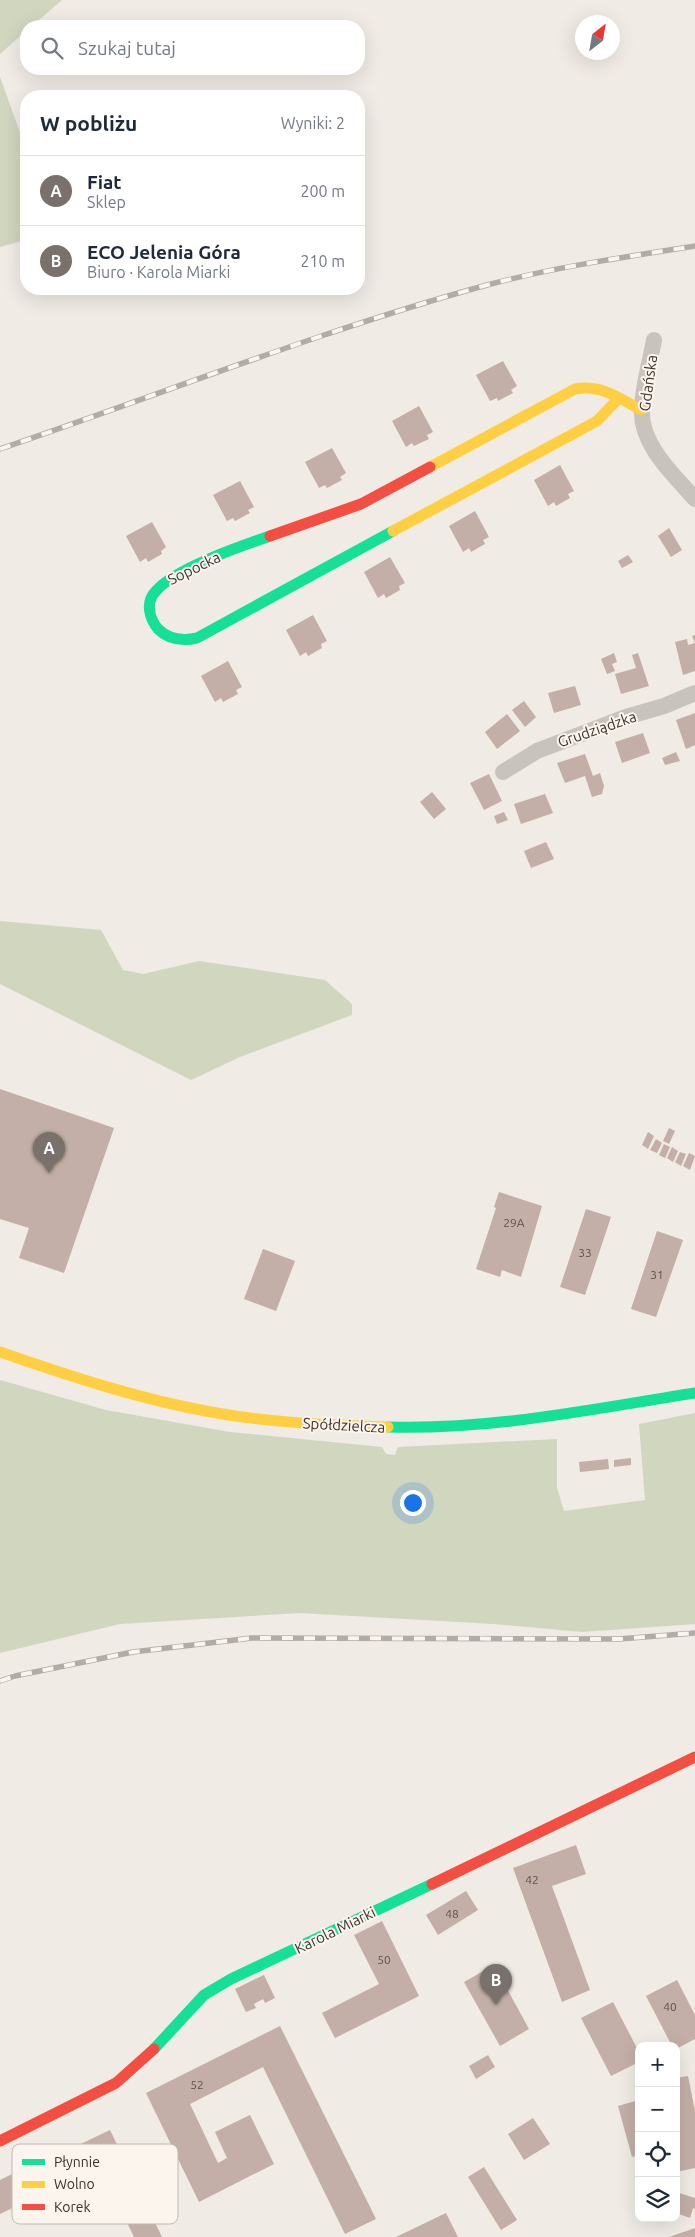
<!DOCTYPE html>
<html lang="pl">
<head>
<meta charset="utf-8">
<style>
  body { margin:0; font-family:Ubuntu,sans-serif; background:#f6f6f7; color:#1f2937 }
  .controls { position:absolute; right:15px; bottom:15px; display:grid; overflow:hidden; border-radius:10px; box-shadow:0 5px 20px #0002 }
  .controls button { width:45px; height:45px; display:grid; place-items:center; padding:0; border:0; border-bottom:1px solid #e0e1e3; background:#fff; color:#1f2937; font:25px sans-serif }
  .compass { position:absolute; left:575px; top:15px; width:45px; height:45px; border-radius:50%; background:#fff; box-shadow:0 5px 20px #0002; rotate:31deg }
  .you { position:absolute; left:412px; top:1502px; width:18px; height:18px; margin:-12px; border:4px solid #fff; border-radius:50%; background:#1a73e8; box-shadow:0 0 0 8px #1a73e833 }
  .badge { display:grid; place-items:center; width:32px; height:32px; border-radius:50%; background:#7a716c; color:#fff; font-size:16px; font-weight:700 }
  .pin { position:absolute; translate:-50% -41px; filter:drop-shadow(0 1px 2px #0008) }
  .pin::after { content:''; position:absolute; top:26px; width:18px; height:15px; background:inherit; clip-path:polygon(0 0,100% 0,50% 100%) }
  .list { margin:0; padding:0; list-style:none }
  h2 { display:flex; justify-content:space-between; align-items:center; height:65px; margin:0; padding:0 20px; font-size:21px }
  h2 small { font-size:16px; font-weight:400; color:#747a83 }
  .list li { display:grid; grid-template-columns:32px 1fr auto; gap:15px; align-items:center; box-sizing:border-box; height:70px; padding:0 20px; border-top:1px solid #e0e1e3 }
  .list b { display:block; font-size:19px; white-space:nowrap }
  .list p { margin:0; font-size:16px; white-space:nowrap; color:#747a83 }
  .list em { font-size:16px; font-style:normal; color:#747a83 }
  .icon { flex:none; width:28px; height:28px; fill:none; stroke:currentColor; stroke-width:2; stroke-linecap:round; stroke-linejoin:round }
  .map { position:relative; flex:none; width:695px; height:2237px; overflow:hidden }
  .search { position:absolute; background:#fff; box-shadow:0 5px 20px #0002; left:20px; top:20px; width:345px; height:55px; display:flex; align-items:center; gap:12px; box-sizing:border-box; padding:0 18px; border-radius:20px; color:#747a83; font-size:19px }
  .panel { position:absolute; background:#fff; box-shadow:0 5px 20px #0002; left:20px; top:90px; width:345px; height:205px; border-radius:20px }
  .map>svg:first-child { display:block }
</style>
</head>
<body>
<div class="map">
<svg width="695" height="2237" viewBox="0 0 695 2237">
  <rect width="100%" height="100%" fill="#f0ebe5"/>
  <g fill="#d1d6bf">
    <polygon points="0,0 62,0 32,26 26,26 26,31 0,54"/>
    <polygon points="0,77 26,149 26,240 0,247"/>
    <polygon points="0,921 101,930 123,970 143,974 199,961 325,980 352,1004 352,1015 240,1057 191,1080 0,984"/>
    <polygon points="0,1380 106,1410 230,1432 382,1447 386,1454 395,1455 398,1447 557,1439 557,1488 564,1511 645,1500 639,1424 695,1413 695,1624 582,1632 493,1624 300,1613 120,1624 0,1653"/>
  </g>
  <g fill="#c3afa7">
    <polygon points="503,361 517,386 511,390 513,393 498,401 497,398 490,401 476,375"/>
    <polygon points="419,406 433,432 427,435 429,439 414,446 412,443 406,447 392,421"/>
    <polygon points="332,448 346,473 340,477 342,480 327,488 325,485 319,488 305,462"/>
    <polygon points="560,465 574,491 568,494 570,498 556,506 554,502 548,506 534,480"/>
    <polygon points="240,481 254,507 248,510 250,513 235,521 233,518 227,521 213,495"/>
    <polygon points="475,511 489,537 483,540 485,544 471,552 469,548 463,552 449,526"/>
    <polygon points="152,522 166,547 161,551 162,554 148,562 146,558 140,562 126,536"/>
    <polygon points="669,528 682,550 671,557 658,536"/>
    <polygon points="628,555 633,562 622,568 618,561"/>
    <polygon points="390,557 405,583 399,586 400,590 386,598 384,594 378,598 364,572"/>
    <polygon points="313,615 327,641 321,644 322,648 308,656 306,652 300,656 286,630"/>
    <polygon points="695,635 695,671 683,675 675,642 687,639 688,645 695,643 692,636"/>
    <polygon points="614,653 617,662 612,664 615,671 607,674 601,659"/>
    <polygon points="638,653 649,686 621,694 615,674 636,668 632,655"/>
    <polygon points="228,661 242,687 236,690 238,694 223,702 221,698 215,702 201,676"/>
    <polygon points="575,686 581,705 554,713 548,693"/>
    <polygon points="524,701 536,717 525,727 512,710"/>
    <polygon points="695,713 695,745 686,749 676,720"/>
    <polygon points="507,714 520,731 497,749 485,732"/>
    <polygon points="643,733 650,753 622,763 615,742"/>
    <polygon points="676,752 680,761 665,765 662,758"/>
    <polygon points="585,754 593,776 600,773 604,786 602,794 592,797 585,776 565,783 557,763"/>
    <polygon points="489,774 502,801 484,810 470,783"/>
    <polygon points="432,792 446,809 434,819 420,802"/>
    <polygon points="545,794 553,813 521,824 514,804"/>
    <polygon points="504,812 508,820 497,824 494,816"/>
    <polygon points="546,842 554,859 531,868 524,851"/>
    <polygon points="0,1089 114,1128 64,1273 19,1258 29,1228 0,1219"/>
    <polygon points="669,1128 675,1131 669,1144 663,1141"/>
    <polygon points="648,1132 654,1136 648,1149 642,1145"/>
    <polygon points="656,1139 662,1143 657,1153 650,1150"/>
    <polygon points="664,1144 670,1147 665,1158 659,1155"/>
    <polygon points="672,1147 678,1151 673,1162 667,1158"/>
    <polygon points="680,1152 686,1154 681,1166 675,1162"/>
    <polygon points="689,1153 695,1156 690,1170 683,1166"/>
    <polygon points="499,1192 542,1206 521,1277 502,1270 500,1277 476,1269 496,1208 494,1207"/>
    <polygon points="586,1209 611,1217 585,1295 560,1287"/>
    <polygon points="657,1231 683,1240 656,1317 631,1309"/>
    <polygon points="263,1249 295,1261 276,1311 244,1299"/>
    <polygon points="631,1458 631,1465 614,1467 614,1460"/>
    <polygon points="608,1459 609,1469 580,1472 579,1462"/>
    <polygon points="576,1845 586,1874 552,1886 590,1990 562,2002 513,1868"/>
    <polygon points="466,1891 478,1910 438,1935 426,1915"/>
    <polygon points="382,1921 419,1996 335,2038 322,2013 379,1984 354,1935"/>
    <polygon points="494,1965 529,2029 500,2046 464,1982"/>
    <polygon points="264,1975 275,1998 265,2003 263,1999 254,2004 256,2008 246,2012 235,1989"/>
    <polygon points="677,1980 695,2015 695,2039 676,2049 676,2046 672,2046 646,1996"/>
    <polygon points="613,2002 639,2052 639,2062 611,2076 581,2018"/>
    <polygon points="280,2026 376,2219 345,2234 263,2067 190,2104 218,2163 227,2158 215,2132 250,2115 274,2164 199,2202 146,2093"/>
    <polygon points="488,2055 495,2067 476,2079 469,2066"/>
    <polygon points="688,2076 695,2111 695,2168 676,2172 676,2078"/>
    <polygon points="639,2100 639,2155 632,2157 618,2106"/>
    <polygon points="533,2118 550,2144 524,2160 508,2134"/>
    <polygon points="110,2130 162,2237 134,2237 98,2163 77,2177 0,2214 0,2180 63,2149 64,2152"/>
    <polygon points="484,2167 517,2220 501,2230 468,2177"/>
    <polygon points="676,2192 695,2198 695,2209 693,2208 690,2218 676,2213"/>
    <polygon points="446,2213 458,2237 396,2237"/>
    <polygon points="695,2228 695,2237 669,2237"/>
  </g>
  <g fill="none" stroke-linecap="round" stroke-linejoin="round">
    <g stroke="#c9c3be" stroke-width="16">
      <path d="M654,340C650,362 643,385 642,408C639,444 674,475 695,499"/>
      <polyline points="503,772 537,751 626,717 664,706 695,693"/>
    </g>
    <g stroke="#16e098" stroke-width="11">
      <path d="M270,536C241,546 174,569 156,591C145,602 149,618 158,629C169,640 183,641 197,638L393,531"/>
      <path d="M388,1427C492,1430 593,1409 695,1393"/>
      <polyline points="154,2049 204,1995 231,1979 432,1884"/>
    </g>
    <g stroke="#ffcf43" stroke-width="11">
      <path d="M430,467L575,389C600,384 620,398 641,410"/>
      <polyline points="393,531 597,421 619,398"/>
      <path d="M0,1352C69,1376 139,1399 211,1412C270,1423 329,1425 388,1427"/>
    </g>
    <g stroke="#f24e42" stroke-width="11">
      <polyline points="270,536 361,504 430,467"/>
      <polyline points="432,1884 695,1757"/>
      <polyline points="0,2141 116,2083 154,2049"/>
    </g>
    <defs>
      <g id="rail">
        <path d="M0,449C162,394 322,330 487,285C555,267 625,257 695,246"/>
        <polyline points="0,1681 15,1676 133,1652 252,1638 619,1639 695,1633"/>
      </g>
    </defs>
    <use href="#rail" stroke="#b1aca8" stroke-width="5.5"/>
    <use href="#rail" stroke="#fbf5ee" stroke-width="4" stroke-dasharray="11" stroke-linecap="butt"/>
  </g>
  <g text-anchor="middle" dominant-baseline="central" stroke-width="4" stroke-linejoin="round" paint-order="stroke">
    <g font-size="12" fill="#5d504a">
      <text x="514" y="1222">29A</text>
      <text x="585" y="1252">33</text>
      <text x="657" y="1274">31</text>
      <text x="532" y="1879">42</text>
      <text x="452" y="1913">48</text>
      <text x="384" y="1959">50</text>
      <text x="670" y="2006">40</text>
      <text x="197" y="2084">52</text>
    </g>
    <g font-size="15" fill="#3b302b" stroke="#fbf5ee">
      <text transform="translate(648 383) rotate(-82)">Gdańska</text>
      <text transform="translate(194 568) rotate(-26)">Sopocka</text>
      <text transform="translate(597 729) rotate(-19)">Grudziądzka</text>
      <text transform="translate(344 1425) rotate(3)">Spółdzielcza</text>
      <text transform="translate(335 1930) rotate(-26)">Karola Miarki</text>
    </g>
  </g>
  <rect x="12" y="2144" width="166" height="80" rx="8" fill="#fbf5ee" stroke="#c1bab4" stroke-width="1"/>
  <rect x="22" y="2159" width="23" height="6" fill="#16e098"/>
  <rect x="22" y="2181" width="23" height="7" fill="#ffcf43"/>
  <rect x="22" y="2204" width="23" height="6" fill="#f24e42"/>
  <g font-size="14" fill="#3b302b">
    <text x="54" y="2167">Płynnie</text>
    <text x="54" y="2189">Wolno</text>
    <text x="54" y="2212">Korek</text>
  </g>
</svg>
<div class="controls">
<button>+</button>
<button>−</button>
<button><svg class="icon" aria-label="locate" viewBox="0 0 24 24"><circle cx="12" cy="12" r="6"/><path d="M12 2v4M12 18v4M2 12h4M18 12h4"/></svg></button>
<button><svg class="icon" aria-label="layers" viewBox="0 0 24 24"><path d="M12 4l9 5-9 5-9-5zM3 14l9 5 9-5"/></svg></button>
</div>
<svg class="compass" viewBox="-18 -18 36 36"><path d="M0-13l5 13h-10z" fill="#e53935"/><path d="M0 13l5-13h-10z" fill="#747a83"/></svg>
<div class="you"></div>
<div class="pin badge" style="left:49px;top:1173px">A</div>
<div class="pin badge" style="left:496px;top:2005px">B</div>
<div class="search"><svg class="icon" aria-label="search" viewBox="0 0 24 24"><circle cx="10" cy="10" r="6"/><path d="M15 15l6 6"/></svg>Szukaj tutaj</div>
<section class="panel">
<h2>W pobliżu<small>Wyniki: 2</small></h2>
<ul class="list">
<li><span class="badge">A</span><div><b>Fiat</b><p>Sklep</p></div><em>200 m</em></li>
<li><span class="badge">B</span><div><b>ECO Jelenia Góra</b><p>Biuro · Karola Miarki</p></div><em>210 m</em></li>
</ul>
</section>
</div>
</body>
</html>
